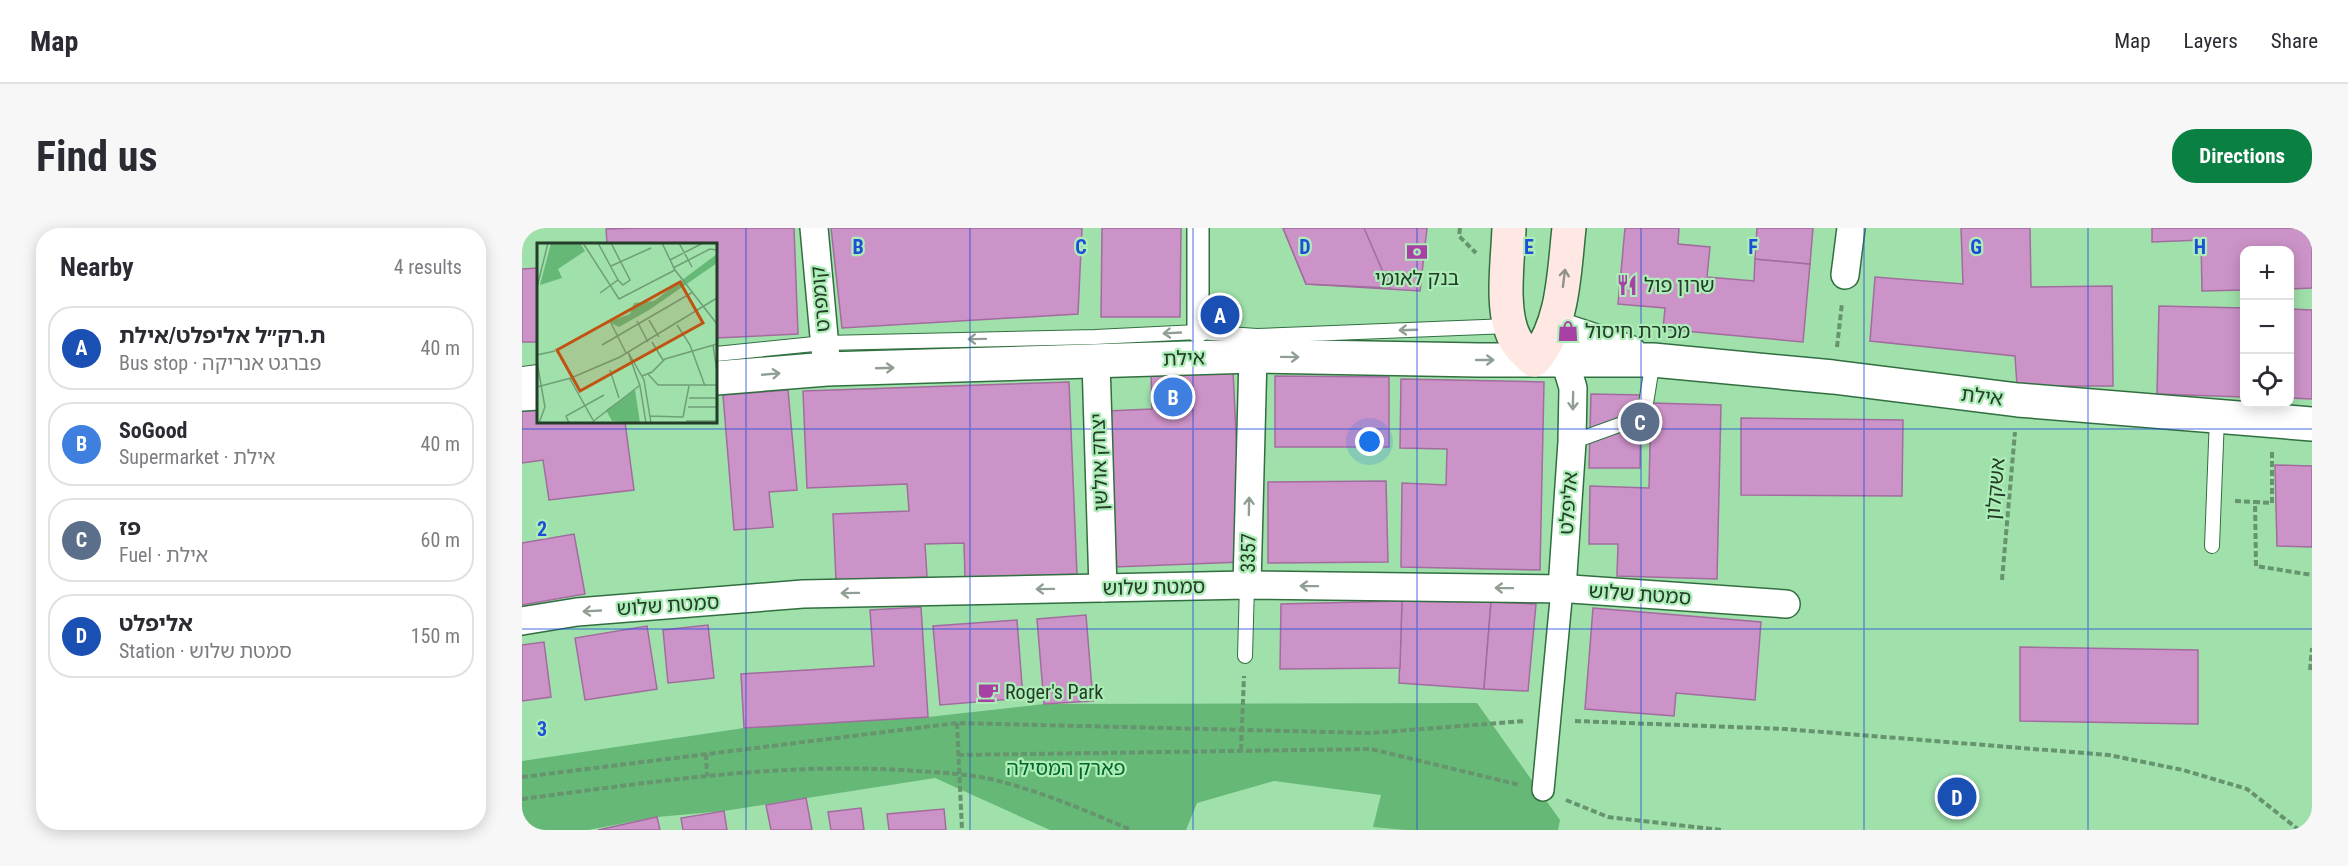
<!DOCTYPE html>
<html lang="en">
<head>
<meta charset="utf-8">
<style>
  body { margin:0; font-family:"Roboto Condensed","Noto Sans Hebrew",sans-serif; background:#f7f7f7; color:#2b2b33 }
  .controls { position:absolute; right:18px; top:18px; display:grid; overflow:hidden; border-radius:12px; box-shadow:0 3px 15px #0003 }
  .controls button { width:54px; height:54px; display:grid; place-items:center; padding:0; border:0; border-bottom:2px solid #e1e1e2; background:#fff; color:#2b2b33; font:30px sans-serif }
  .you { position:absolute; left:848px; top:214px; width:21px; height:21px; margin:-15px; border:4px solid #fff; border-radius:50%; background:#1a73e8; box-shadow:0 0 0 9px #1a73e833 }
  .badge { display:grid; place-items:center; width:39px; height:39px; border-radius:50%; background:#0b8043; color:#fff; font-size:20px; font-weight:700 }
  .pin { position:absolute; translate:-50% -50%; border:3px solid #fff; box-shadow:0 2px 6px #0006 }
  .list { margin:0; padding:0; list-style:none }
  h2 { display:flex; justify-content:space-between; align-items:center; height:78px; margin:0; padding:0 24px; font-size:26px }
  h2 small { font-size:20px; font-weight:400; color:#7c7c81 }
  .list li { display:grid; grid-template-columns:39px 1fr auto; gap:18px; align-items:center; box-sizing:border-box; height:84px; margin:0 12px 12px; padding:0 12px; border:2px solid #e1e1e2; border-radius:24px }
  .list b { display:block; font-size:22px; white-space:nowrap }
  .list p { margin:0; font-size:20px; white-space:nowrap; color:#7c7c81 }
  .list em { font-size:20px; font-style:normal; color:#7c7c81 }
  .icon { flex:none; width:33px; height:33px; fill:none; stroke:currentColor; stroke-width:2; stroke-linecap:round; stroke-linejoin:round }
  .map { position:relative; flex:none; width:1790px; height:602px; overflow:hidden; border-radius:24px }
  header { display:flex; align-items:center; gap:36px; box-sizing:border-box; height:84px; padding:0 30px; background:#fff; border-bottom:2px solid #e1e1e2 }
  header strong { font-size:28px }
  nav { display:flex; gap:33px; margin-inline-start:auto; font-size:21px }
  .intro { display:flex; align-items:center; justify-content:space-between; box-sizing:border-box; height:144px; padding:0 36px }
  h1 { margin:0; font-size:42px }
  .button { padding:15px 27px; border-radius:24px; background:#0b8043; color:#fff; font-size:21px; font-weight:700 }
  main { display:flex; gap:36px; padding:0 36px }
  aside { flex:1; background:#fff; border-radius:24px; box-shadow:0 3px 15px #0003 }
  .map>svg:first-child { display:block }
</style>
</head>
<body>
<header>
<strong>Map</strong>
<nav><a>Map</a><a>Layers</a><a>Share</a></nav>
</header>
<div class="intro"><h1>Find us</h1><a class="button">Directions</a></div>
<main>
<aside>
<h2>Nearby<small>4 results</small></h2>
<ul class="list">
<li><span class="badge" style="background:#1a4fb4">A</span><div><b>ת.רק״ל אליפלט/אילת</b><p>Bus stop · פברגט אנריקה</p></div><em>40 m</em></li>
<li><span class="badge" style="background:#3f7fe0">B</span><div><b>SoGood</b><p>Supermarket · אילת</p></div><em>40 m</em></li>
<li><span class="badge" style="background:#5c6f8a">C</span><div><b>פז</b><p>Fuel · אילת</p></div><em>60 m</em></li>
<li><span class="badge" style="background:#1a4fb4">D</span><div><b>אליפלט</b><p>Station · סמטת שלוש</p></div><em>150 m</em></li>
</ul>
</aside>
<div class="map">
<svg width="1790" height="602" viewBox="0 0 1790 602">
  <rect width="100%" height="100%" fill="#a0e0ab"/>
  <polygon fill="#66b877" points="955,475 1038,592 1036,602 883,602 851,599 859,567 752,553 675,575 664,602 528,602 413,550 202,583 135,589 66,602 0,602 0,533 222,500 406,489 522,476"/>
  <g fill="#cc93c8" stroke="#a26c9e" stroke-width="1.5">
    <polygon points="113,0 272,0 276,106 194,110 194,16 85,16 84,1"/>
    <polygon points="309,0 560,0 556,86 320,100"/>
    <polygon points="580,0 659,0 658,89 579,89"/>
    <polygon points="761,0 905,0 898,63 784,56"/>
    <polygon points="761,0 842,0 868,60 784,56"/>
    <polygon points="1103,0 1157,0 1156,16 1188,19 1185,49 1232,53 1233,31 1288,36 1281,114 1141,101 1143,80 1096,76"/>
    <polygon points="1235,0 1291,0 1288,36 1233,31"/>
    <polygon points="1439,0 1508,0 1509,59 1590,58 1591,158 1495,158 1493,128 1348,113 1353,49 1441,56"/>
    <polygon points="1630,0 1790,0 1790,60 1768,61 1768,22 1722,22 1722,62 1680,63 1679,12 1630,14"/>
    <polygon points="16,40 16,114 0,114 0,41"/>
    <polygon points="1637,78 1722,80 1722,169 1635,166"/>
    <polygon points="1768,81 1790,82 1790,171 1768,170"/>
    <polygon points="711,142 720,334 592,339 585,183 630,181 629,145"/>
    <polygon points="753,148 867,149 867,219 753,219"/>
    <polygon points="879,151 1022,154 1018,342 879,339 880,255 924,257 925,221 878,220"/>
    <polygon points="547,154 555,346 443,350 442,315 403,316 405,349 314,352 311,286 387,283 385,256 285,260 281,163"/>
    <polygon points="266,162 275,262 247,264 251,299 212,302 201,167"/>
    <polygon points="1069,166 1119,167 1118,240 1067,240"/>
    <polygon points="16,171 16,194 103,194 112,262 27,272 21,232 0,235 0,173"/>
    <polygon points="1129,175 1199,177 1195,351 1095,348 1096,316 1067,316 1068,258 1127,260"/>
    <polygon points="1219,190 1381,192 1380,268 1219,267"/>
    <polygon points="1753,237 1790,238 1790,319 1755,318"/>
    <polygon points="864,253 866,334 746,335 746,254"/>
    <polygon points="52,306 63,366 0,377 0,315"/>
    <polygon points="880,373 969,374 962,461 877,455"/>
    <polygon points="880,373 878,440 758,441 759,376"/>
    <polygon points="969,374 1014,376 1006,463 962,461"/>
    <polygon points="399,379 406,489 222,500 219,446 352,438 348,382"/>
    <polygon points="1071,380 1239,394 1233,472 1154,465 1152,488 1063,481"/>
    <polygon points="564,387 571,473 522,476 515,391"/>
    <polygon points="495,392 501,470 418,477 411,398"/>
    <polygon points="186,397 192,450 146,455 141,402"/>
    <polygon points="125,398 135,461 63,472 53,410"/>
    <polygon points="22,414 29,469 0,473 0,417"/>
    <polygon points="1498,419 1676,422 1676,496 1498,493"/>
    <polygon points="284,570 290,602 249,602 244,577"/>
    <polygon points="339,580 342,602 309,602 306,584"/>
    <polygon points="422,581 424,602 367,602 365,586"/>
    <polygon points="202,583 205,602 161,602 159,590"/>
    <polygon points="135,589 138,602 76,602"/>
  </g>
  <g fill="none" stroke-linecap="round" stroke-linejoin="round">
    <defs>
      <g id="service">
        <polyline points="194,126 302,115 573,109 676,104 735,108 987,98"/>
        <polyline points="0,146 16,144"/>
        <polyline points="1050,214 1122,188 1131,132"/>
        <polyline points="1690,318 1695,189"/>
        <polyline points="723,428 725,357"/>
      </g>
      <g id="pedestrian">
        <polyline points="676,104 676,0"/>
        <polyline points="1021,562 1040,361"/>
      </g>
      <g id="minor">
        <polyline points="292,0 305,141"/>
        <polyline points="1323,47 1329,0"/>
        <polyline points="574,134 581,360"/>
        <polyline points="725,357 731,128"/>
        <polyline points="1040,361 1050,214 1051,160 1043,133"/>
        <polyline points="0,393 55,384 281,366 725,357 1049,361 1264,376"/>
      </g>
      <g id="tertiary">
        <polyline points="1031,99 1107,124"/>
        <polyline points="194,150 305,141 731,128 957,132 1131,132 1311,149 1496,172 1790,196"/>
        <polyline points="0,166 16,165"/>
      </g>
      <path id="secondary" d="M987,0C986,32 978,83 993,111C997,119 1005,126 1012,132C1042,97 1042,44 1047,0"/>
    </defs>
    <use href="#service" stroke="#326f40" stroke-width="16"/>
    <use href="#pedestrian" stroke="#326f40" stroke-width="24"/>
    <use href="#minor" stroke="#326f40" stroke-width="30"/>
    <use href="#tertiary" stroke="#326f40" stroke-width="36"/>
    <use href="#secondary" stroke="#326f40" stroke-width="36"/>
    <g stroke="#66946e" stroke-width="4" stroke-dasharray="6 3" stroke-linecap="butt">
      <polyline points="938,0 937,8 954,25"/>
      <polyline points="1315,119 1320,75"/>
      <polyline points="1750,224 1750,275 1733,274 1734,338 1790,347"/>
      <polyline points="1713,273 1733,274"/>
      <polyline points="1480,352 1493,204"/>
      <polyline points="1788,442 1790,420"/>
      <polyline points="1053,493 1263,501 1587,527 1661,542 1725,561 1777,602"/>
      <polyline points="435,495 440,602"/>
      <polyline points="719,522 722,448"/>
      <polyline points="184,526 185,548"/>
      <polyline points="436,527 849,521 998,557"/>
      <polyline points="0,549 435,495 849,505 1003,493"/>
      <path d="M0,571C131,554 263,533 395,543C422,545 450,546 477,553C522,565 566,583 609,602"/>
      <polyline points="1044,572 1086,589 1199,602"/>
    </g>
    <use href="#service" stroke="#fff" stroke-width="14"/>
    <use href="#pedestrian" stroke="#fff" stroke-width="21"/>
    <use href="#minor" stroke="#fff" stroke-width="27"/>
    <use href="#tertiary" stroke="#fff" stroke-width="33"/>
    <use href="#secondary" stroke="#ffe8e4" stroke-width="33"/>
  </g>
  <defs><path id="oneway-shaft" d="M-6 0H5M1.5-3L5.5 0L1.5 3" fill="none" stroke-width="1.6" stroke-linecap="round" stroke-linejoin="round" transform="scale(1.5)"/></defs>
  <use stroke="#919286" href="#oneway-shaft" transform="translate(1042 50) rotate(-83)"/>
  <g stroke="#919e94">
    <use href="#oneway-shaft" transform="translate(886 102) rotate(178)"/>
    <use href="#oneway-shaft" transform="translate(650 105) rotate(177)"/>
    <use href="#oneway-shaft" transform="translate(455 111) rotate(179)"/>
    <use href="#oneway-shaft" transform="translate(768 129) rotate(1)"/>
    <use href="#oneway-shaft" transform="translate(963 132)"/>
    <use href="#oneway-shaft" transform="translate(363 140) rotate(-2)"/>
    <use href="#oneway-shaft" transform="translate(249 146) rotate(-5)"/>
    <use href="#oneway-shaft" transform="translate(1051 173) rotate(91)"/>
    <use href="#oneway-shaft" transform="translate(727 278) rotate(-89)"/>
    <use href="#oneway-shaft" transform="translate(787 358) rotate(-179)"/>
    <use href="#oneway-shaft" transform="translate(982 360) rotate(-179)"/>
    <use href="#oneway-shaft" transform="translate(523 361) rotate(179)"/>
    <use href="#oneway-shaft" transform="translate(328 365) rotate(179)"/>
    <use href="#oneway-shaft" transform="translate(70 383) rotate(177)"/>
  </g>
  <path fill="none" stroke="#1d4ed8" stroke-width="1.5" stroke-opacity="0.55" d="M224,0V602M448,0V602M671,0V602M895,0V602M1119,0V602M1342,0V602M1566,0V602M0,201H1790M0,401H1790"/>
  <defs>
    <symbol id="bank-bare" viewBox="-9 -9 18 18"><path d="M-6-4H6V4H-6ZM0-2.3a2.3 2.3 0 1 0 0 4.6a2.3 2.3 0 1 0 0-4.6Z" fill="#a841a4" stroke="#adedb7" stroke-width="2.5" paint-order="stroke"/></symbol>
    <symbol id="restaurant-bare" viewBox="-9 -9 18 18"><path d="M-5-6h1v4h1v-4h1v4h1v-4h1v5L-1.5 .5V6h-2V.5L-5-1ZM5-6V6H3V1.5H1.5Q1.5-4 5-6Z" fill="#a841a4" stroke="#adedb7" stroke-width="2.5" paint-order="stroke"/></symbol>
    <symbol id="shop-bare" viewBox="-9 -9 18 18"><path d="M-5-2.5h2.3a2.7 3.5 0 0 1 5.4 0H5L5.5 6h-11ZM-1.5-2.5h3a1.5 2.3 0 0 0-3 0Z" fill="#a841a4" stroke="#adedb7" stroke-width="2.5" paint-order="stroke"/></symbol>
    <symbol id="cafe-bare" viewBox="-9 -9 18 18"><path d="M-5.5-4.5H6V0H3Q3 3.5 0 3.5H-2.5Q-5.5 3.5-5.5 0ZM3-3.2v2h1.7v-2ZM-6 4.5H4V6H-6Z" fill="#a841a4" stroke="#adedb7" stroke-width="2.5" paint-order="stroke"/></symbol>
  </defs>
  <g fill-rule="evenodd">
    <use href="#bank-bare" x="880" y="9" width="30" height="30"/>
    <use href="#restaurant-bare" x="1090" y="42" width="30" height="30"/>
    <use href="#shop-bare" x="1031" y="88" width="30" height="30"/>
    <use href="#cafe-bare" x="451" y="449" width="30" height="30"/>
  </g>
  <g text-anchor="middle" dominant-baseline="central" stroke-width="4.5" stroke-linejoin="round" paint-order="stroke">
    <g font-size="20" fill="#233d28" stroke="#adedb7" text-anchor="start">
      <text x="895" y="50" text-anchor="middle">בנק לאומי</text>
      <text x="1122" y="57">שרון פול</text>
      <text x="1063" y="103">מכירת חיסול</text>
      <text x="483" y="464">Roger's Park</text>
    </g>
    <g font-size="20" fill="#233d28" stroke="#adedb7">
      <text transform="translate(298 71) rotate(-95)">קומפרט</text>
      <text transform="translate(662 130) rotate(-2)">אילת</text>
      <text transform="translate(1460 168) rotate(7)">אילת</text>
      <text transform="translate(577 234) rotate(-92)">יצחק אולשן</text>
      <text transform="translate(1473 261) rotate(-85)">אשקלון</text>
      <text transform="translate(1046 275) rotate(-86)">אליפלט</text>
      <text transform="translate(726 325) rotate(-89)">3357</text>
      <text transform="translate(632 359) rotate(-1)">סמטת שלוש</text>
      <text transform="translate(1118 366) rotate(4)">סמטת שלוש</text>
      <text transform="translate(146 377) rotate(-4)">סמטת שלוש</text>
    </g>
    <g font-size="20" fill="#02662a" stroke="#adedb7">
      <text x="544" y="540">פארק המסילה</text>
    </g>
  </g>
  <g transform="translate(15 15)">
    <rect width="180" height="180" fill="#a0e0ab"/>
    <path d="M14,0H43L48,8L21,26L25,35L3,42ZM180,11V20L112,67L82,84L72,79L93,71L97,60L117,58ZM98,147L103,180L75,178L69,167Z" fill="#66b877"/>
    <path fill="none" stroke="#6e9f77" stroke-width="1.5" d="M46,0L82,56L138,27M61,0L81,37M125,0L138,27L180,81M142,0L155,24M133,17L166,0M74,23L114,5M136,25L173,6L180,7M0,44L11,0M63,50L81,37L86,42L93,37L74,0M112,77L122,94M100,78L111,99M74,80L89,110M140,82L153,102L168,143M115,99L126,117M65,102L156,49M176,102L180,129M0,112L18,108M0,119L8,164L2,180M73,127L82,155M111,131L121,142H180M105,133L115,129L128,116L180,101M33,136L56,177M0,144L34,135L83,114L180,55M152,155H180M151,164H180M113,173L146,174M146,174L152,143M149,178H180M32,180L29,173L67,152M54,180L102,143M109,180L103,143L91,109L107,137L114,180"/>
    <path fill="#c15312" fill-opacity="0.15" stroke="#c15312" stroke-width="3" d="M143,39L166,80L43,148L20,107Z"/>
    <rect width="180" height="180" fill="none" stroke="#233d28" stroke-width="3"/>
  </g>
  <g font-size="20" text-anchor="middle" font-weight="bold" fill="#1d4ed8" stroke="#adedb7" stroke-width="4.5" stroke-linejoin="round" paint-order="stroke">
    <text x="336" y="26">B</text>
    <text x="559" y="26">C</text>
    <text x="783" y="26">D</text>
    <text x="1007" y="26">E</text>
    <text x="1231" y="26">F</text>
    <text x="1454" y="26">G</text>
    <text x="1678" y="26">H</text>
    <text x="20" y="308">2</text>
    <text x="20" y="508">3</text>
  </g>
</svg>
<div class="controls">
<button>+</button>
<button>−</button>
<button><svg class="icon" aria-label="locate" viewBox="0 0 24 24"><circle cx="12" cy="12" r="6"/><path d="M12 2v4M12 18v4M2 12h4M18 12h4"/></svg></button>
</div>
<div class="you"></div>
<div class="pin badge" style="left:698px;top:87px;background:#1a4fb4">A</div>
<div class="pin badge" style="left:651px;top:169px;background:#3f7fe0">B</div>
<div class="pin badge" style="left:1118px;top:194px;background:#5c6f8a">C</div>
<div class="pin badge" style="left:1435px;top:569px;background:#1a4fb4">D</div>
</div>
</main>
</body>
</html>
